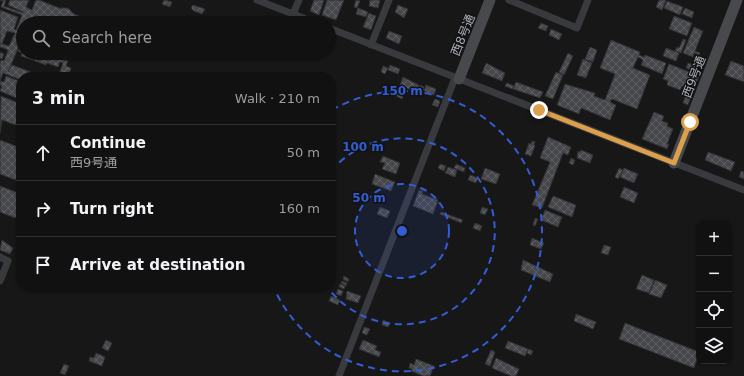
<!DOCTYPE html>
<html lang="en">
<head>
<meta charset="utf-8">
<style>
  body { margin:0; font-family:"DejaVu Sans","Noto Sans JP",sans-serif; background:#1a1a1b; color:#f1f3f6 }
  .controls { position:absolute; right:12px; bottom:12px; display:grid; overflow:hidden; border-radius:8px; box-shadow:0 1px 3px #0004 }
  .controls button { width:36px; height:36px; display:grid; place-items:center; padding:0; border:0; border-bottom:1px solid #303132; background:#111112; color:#f1f3f6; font:20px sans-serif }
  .stop { position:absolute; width:12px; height:12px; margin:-9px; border:3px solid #dc9f4b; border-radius:50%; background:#fff }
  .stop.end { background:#dc9f4b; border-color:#fff; box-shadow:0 1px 4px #0008 }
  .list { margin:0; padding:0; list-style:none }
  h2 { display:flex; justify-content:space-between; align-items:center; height:52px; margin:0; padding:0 16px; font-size:17px }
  h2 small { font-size:13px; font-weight:400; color:#9c9d9f }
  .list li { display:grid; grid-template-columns:26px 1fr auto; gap:12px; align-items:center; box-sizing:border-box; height:56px; padding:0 16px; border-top:1px solid #303132 }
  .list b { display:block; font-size:15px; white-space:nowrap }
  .list p { margin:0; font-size:13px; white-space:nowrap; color:#9c9d9f }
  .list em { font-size:13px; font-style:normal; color:#9c9d9f }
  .icon { flex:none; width:22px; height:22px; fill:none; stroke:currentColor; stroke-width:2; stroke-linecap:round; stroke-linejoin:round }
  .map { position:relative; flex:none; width:744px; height:376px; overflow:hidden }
  .search { position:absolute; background:#111112; box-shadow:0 1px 3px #0004; left:16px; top:16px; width:320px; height:44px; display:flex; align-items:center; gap:10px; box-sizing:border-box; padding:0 14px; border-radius:22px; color:#9c9d9f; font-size:15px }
  .panel { position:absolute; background:#111112; box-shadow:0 1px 3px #0004; left:16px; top:72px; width:320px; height:220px; border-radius:16px }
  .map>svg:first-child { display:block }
</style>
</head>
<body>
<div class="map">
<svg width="744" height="376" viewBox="0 0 744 376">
  <defs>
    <pattern id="building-cross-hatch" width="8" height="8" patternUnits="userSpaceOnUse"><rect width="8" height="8" fill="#46474b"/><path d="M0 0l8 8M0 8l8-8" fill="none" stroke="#5e5f63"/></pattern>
  </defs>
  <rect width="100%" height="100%" fill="#171718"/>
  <g fill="url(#building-cross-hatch)" stroke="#313134" fill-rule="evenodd">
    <path d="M0,0H6L4,6L23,13V12L8,5L10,0H29L26,7L32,10L36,0H39L59,8H68L74,14L96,23H23V34L20,42L23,38V53H63L61,59L68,61L66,66L71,68L68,77H58L63,63L60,62L58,67L47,63L46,65L21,56L22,53L18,51L19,46L8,72L12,65L44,77H21V80L3,73L0,81L4,82L6,76L21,82V100L0,91L2,86L0,85V64L1,60L4,61L8,50L1,47L0,48V10L18,17L14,29L16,30L22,15L1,7L3,1ZM7,31L15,33L9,46L2,44Z"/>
    <polygon points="164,0 172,2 170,7 162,4"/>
    <polygon points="314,0 324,0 319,15 310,11"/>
    <polygon points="327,0 344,0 336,20 322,15"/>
    <polygon points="356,0 360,1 357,8 354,7"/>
    <polygon points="370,0 380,0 378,8 369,6"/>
    <polygon points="659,0 666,0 662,10 656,7"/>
    <polygon points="667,1 683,7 680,15 664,8"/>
    <polygon points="193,5 205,9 202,14 194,11 191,8"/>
    <polygon points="398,5 408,9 404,18 395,12"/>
    <polygon points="358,8 368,12 366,17 356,14"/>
    <polygon points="685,8 694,12 692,18 682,14"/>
    <polygon points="369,13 376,16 371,30 363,27"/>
    <polygon points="674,16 692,23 687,36 669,29"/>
    <polygon points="541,23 548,26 546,31 538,28"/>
    <polygon points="694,27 703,31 695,51 700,53 699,55 694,53 693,57 683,53"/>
    <polygon points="551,29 562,34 559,40 549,35"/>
    <polygon points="389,31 402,36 399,44 386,38"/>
    <polygon points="683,39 686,40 681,53 675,51 677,47 679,48"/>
    <polygon points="611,40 640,52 639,55 644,57 645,55 666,63 662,74 641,65 643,60 638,57 633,68 650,75 637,109 612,99 610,102 616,105 610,120 581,108 579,114 557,105 565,84 595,93 594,96 605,100 615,74 600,68"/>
    <polygon points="590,47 597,50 593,62 585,59"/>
    <polygon points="666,48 679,53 676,61 663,56"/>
    <polygon points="0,52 4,54 2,59 0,58"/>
    <polygon points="568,53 573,56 564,75 559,72"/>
    <polygon points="583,59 592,63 586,78 577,75"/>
    <polygon points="731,61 744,66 744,82 725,75"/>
    <polygon points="486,63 505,73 502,81 482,73"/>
    <polygon points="688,63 698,66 697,73 686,68"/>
    <polygon points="669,64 692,73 686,88 682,86 680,90 667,85 668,81 663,79"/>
    <polygon points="390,65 400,69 398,74 388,70"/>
    <polygon points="383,66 388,68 385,74 381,72"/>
    <polygon points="556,72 563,75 553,99 545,96"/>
    <polygon points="694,74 699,76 688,105 683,103"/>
    <polygon points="403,77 419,85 416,92 404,87 403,89 399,88"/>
    <polygon points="516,82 543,92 540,98 513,89"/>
    <polygon points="507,83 514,86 512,89 505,86"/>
    <polygon points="420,85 424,87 422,93 418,92"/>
    <polygon points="426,85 436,89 434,95 424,91"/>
    <polygon points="398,91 404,94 402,99 396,96"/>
    <polygon points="384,92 390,94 389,96 383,94"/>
    <polygon points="1,96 21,104 21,127 2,120 0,133"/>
    <polygon points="435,99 440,101 438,107 432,105"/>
    <polygon points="654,112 664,116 662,121 668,123 667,126 673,129 667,144 669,144 667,149 642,139"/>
    <polygon points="548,137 571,147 568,155 563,153 542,208 532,205 550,162 540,158"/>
    <polygon points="0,140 21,148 21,182 0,174"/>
    <polygon points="532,141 535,142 534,145 535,146 531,156 525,154 529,143 531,144"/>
    <polygon points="581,150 593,155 590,163 577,158 578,151 580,152"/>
    <polygon points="708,152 735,162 731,171 705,160"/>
    <polygon points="383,156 400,163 396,174 382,169 385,163 380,162"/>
    <polygon points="571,158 575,160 573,165 569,163"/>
    <polygon points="440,164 446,166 444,171 438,168"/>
    <polygon points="456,164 465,168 464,172 454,168"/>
    <polygon points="448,167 457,170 455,177 445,173"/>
    <polygon points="485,168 500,174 496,184 481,179"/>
    <polygon points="619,168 623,170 618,179 615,177"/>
    <polygon points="624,168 638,174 634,183 620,177"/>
    <polygon points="741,171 744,172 744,179 739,177"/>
    <polygon points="375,174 395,182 391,191 372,184"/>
    <polygon points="470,175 478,178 476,183 468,180"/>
    <polygon points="0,186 21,194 21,210 15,218 0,212"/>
    <polygon points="624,187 638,193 634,203 620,197"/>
    <polygon points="419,190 423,191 422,194 438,200 433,214 413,206"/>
    <polygon points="553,196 576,205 572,217 548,207"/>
    <polygon points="380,207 390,211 387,218 377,214"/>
    <polygon points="482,207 488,209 485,215 480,213"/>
    <polygon points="545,210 562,217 558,227 541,220"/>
    <polygon points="441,212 463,220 461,223 440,214"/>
    <polygon points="535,218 538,219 535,226 533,225"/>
    <polygon points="475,223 482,226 480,231 473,228"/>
    <polygon points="532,238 544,243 541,249 530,245"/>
    <polygon points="2,240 13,248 10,254 0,250"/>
    <polygon points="604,245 611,247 608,255 601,253"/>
    <polygon points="523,260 553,274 550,282 521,270"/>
    <polygon points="642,275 654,280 649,293 636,289"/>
    <polygon points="344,276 349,279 348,282 343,279"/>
    <polygon points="655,280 667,285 661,298 649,294"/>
    <polygon points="342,281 347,283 346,286 341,283"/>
    <polygon points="340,284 345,286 344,289 339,287"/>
    <polygon points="338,289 343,291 341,296 336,294"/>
    <polygon points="347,291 361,296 358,303 346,299"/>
    <polygon points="331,296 340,300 338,305 329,301"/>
    <polygon points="576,314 596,322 593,329 574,321"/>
    <polygon points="383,320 390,323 388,327 382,325"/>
    <polygon points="625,323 699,352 694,368 619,339"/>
    <polygon points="364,327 370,329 367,335 362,333"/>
    <polygon points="106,340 112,343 108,351 102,348"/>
    <polygon points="363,340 377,346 375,350 381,352 379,357 359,349"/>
    <polygon points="508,341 528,349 525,356 505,348"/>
    <polygon points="529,349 533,351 531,355 527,353"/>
    <polygon points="491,350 495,352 490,366 485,364"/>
    <polygon points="96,353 105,357 102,366 89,361 90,357 94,358"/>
    <polygon points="496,358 519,369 516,376 511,376 492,368"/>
    <polygon points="416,359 434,366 430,376 423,376 411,371 412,369 409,368 410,363 414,365"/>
    <polygon points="64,364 69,366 65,375 60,373"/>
  </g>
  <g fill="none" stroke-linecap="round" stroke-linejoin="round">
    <g stroke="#383a3d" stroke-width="7">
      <polyline points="257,0 316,23"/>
      <polyline points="509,0 577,28 588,0"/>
      <polyline points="293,14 299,0"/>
      <polyline points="329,28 744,190"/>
      <polyline points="371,45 389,0"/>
      <polyline points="0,257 8,261 0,281"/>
      <polyline points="339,376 455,78"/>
    </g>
    <g stroke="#47494d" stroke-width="11">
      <polyline points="459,79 490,0"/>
      <polyline points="674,163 737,0"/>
    </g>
  </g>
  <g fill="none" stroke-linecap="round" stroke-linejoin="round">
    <polyline stroke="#dc9f4b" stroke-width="5" points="539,110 674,163 690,122"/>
  </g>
  <circle cx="402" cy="231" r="47" fill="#325dd3" fill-opacity=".12"/>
  <g fill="none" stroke="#325dd3" stroke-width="2" stroke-dasharray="7 5">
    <circle cx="402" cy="231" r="47"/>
    <path d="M331 171A93 93 0 1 1 328 288"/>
    <path d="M332 110A140 140 0 1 1 274 288"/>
  </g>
  <g text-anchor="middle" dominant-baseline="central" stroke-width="3" stroke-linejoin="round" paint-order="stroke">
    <g font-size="12" fill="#abafb7" stroke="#121214">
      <text transform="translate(463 35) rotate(-68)">西8号通</text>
      <text transform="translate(694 77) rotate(-69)">西9号通</text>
    </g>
  </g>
  <circle cx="402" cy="231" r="6" fill="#325dd3" stroke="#121214" stroke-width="2"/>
  <g font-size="12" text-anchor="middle" font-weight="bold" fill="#325dd3" stroke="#121214" stroke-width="3" stroke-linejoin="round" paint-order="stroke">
    <text x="402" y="95">150 m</text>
    <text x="363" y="151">100 m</text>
    <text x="369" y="202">50 m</text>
  </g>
</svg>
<div class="controls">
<button>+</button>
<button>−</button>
<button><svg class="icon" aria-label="locate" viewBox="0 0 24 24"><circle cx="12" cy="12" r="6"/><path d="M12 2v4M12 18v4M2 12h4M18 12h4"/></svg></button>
<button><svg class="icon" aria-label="layers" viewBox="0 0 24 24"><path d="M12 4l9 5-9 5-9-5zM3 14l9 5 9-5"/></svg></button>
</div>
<div class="stop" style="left:690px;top:122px"></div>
<div class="stop end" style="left:539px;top:110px"></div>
<div class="search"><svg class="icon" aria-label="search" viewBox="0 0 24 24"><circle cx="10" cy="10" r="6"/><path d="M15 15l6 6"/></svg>Search here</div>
<section class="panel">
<h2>3 min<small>Walk · 210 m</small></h2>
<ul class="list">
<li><svg class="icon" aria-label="ahead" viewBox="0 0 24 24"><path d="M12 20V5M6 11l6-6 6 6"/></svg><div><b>Continue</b><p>西9号通</p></div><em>50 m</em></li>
<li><svg class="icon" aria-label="right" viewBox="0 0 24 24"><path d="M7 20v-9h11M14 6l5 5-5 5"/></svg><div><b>Turn right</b></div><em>160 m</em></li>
<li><svg class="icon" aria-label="arrive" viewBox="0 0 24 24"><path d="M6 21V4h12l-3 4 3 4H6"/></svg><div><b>Arrive at destination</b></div></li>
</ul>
</section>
</div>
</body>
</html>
